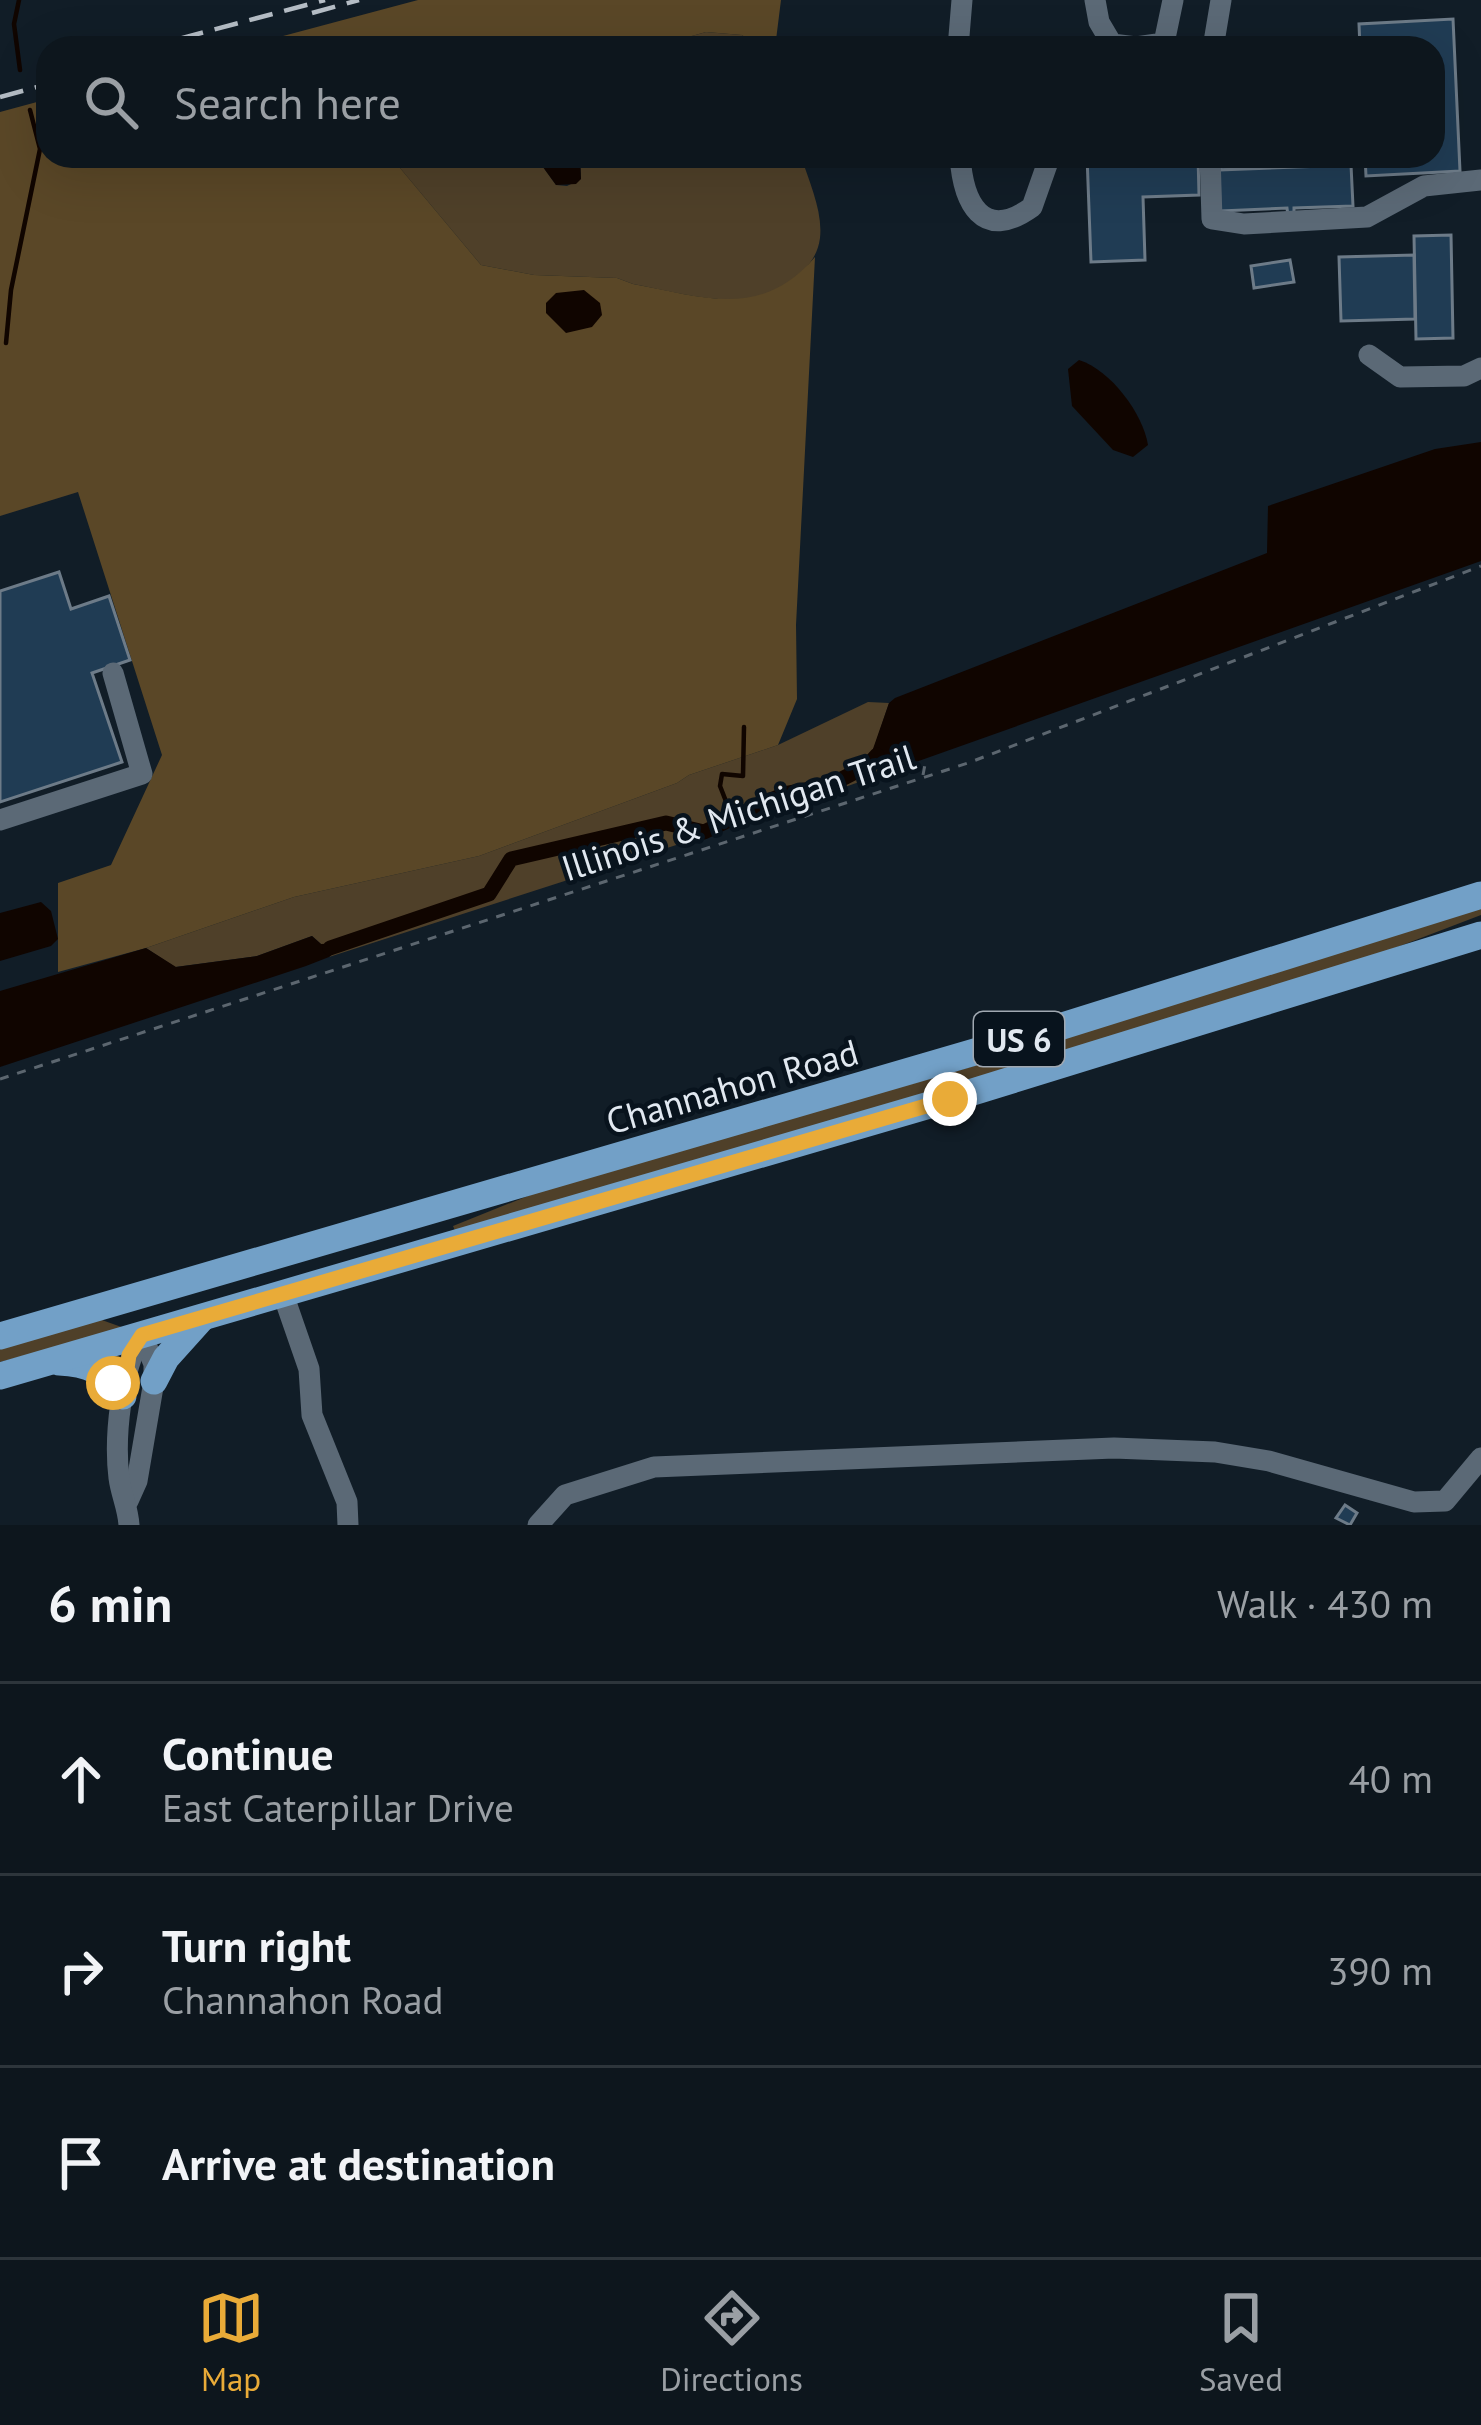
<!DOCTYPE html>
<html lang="en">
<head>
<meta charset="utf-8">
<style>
  body { margin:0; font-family:"PT Sans",sans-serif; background:#161f26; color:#f1f3f6 }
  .stop { position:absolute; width:36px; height:36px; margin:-27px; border:9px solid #e9ab38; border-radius:50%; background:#fff }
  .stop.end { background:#e9ab38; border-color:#fff; box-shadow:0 3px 12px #0008 }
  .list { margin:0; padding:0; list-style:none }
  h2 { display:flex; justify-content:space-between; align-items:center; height:156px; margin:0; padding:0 48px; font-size:51px }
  h2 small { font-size:39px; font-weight:400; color:#9a9fa4 }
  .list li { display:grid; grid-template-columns:78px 1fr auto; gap:36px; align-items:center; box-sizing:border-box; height:192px; padding:0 48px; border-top:3px solid #2d353b }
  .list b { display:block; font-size:45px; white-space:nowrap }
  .list p { margin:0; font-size:39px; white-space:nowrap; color:#9a9fa4 }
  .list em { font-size:39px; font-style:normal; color:#9a9fa4 }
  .icon { flex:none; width:66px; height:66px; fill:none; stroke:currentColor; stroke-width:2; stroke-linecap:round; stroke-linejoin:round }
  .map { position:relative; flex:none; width:1481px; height:1525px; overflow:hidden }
  .search { position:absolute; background:#0d161d; box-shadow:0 12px 48px #0002; left:36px; right:36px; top:36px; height:132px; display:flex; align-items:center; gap:30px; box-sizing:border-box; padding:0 42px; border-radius:36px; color:#9a9fa4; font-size:45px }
  .sheet { height:732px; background:#0d161d }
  nav { display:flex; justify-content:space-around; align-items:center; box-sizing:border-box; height:168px; border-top:3px solid #2d353b; background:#0d161d; font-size:33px; color:#9a9fa4 }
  nav a { display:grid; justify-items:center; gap:6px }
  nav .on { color:#e9ab38 }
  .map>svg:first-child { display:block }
</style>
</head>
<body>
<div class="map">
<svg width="1481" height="1525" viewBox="0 0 1481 1525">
  <rect width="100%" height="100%" fill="#111d27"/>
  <g fill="#4f4029">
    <polygon points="706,32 742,35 759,48 649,48"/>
    <path d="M390,156H535L556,185L567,186L581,179L580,156H801C809,182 823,211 820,238C818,253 812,261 803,271C759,319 688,294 633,284L617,278L534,275L481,265Z"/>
    <polygon points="868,702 889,703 868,766 913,763 729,828 329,957 345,945 321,944 312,936 257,956 175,967 146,948 294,897 479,856 677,783 689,775 778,745"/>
    <polygon points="1481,906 1481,915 1319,977 456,1233 453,1226 555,1185 974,1066"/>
    <polygon points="99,1319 127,1329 0,1362 0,1349"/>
  </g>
  <g fill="#5a4727">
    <polygon points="418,0 781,0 775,48 759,48 742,35 706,32 649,48 458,44 428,48 238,48"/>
    <path d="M48,99V156H390L481,265L534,275L617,278L633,284C705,297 761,320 815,257L796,625L797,699L778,745L689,775L677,783L479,856L294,897L146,948L58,972V883L111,865L162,755L78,492L0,516V112Z"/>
  </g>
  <g fill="#100500">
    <polygon points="535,156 580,156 581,179 576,184 556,185"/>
    <polygon points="584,290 600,303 602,315 592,327 566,333 546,313 546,303 556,293"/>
    <path d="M1079,360C1111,370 1143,414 1148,445L1133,457L1113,450L1072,406L1068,369Z"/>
    <polygon points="1481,442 1481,561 913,763 867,766 889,703 895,698 1267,553 1268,506 1435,449"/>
    <polygon points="41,902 51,911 58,939 51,946 0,961 0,913"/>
    <polygon points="312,936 321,944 347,943 329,957 306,966 0,1067 0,991 146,948 176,967 257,956"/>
  </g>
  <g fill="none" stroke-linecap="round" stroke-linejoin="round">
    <g stroke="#100500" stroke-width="4.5">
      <polyline points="19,0 14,24 20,70"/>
      <polyline points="6,343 11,290 40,149 30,110"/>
      <polyline points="720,824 729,809 720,786 722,774 743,776 744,727"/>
    </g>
    <polyline stroke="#100500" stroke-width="15" points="330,948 489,894 511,859 666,823 704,832 784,794 828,786 867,766 877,755"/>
  </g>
  <g fill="#203c54" stroke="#6d7b88" stroke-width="3">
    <polygon points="1453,19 1460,171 1366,176 1365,156 1433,156 1433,48 1360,48 1359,24"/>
    <polygon points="1087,156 1198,156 1199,195 1143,197 1145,260 1091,262"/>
    <polygon points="1219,156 1351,156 1352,163 1221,170"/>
    <polygon points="1351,165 1353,206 1294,208 1294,216 1288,216 1287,208 1220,211 1219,170"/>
    <polygon points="1451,235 1453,338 1416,339 1414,236"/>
    <polygon points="1414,255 1415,319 1341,321 1339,257"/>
    <polygon points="1290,260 1294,282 1254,288 1251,266"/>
    <polygon points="59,572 71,609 109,596 130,660 92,673 122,762 0,802 0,591"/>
    <polygon points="1345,1505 1357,1513 1350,1525 1336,1518"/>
  </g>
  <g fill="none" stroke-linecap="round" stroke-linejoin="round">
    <g stroke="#5c666f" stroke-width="3" stroke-dasharray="9 9" stroke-linecap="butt">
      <polyline points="923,775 926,759"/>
      <polyline points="0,1079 968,763 1481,566"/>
    </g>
    <g stroke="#5b6976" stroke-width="21">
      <polyline points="1095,0 1099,22 1112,44 1136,47 1164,43 1173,0"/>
      <polyline points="958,48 1028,48"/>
      <polyline points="958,48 962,0"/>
      <polyline points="1213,48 1221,0"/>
      <path d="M960,156C963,202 982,243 1032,207L1050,156"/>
      <polyline points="1210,156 1212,219 1244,224 1367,217 1424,186 1481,180"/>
      <polyline points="1369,355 1400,377 1464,376 1481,368"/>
      <polyline points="0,820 142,774 113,673"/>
      <polyline points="283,1294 309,1369 312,1415 347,1502 348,1525"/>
      <polyline points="128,1501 137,1481 154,1381 154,1364 142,1335"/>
      <path d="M129,1525C128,1508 121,1494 119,1478C114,1437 121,1369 142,1335"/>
      <polyline points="538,1525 565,1495 654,1467 1114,1448 1215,1452 1269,1461 1414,1502 1445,1501 1481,1458"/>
    </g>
    <g stroke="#72a0c7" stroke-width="27">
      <polyline points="0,1336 1040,1033 1481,895"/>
      <path d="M59,1362C89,1363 105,1371 123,1396"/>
      <polyline points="0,1376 950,1099 1481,935"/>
      <polyline points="154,1381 166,1358 202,1318"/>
    </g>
    <g stroke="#b5bdc5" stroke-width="4.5" stroke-dasharray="24 12" stroke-linecap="butt">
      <polyline points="312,13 359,0"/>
      <polyline points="145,48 325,0"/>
      <polyline points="0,97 48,84"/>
    </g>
  </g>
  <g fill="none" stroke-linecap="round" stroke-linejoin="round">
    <polyline stroke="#e9ab38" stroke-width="15" points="113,1383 123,1396 129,1355 142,1335 950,1099"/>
  </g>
  <g text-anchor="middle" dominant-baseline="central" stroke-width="9" stroke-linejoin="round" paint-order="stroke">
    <rect fill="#08131d" stroke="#a0a8b1" stroke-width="3" x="974" y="1012" width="90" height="54" rx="9"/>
    <g font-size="33" font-weight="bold" fill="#e1e8f0">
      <text x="1019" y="1039">US 6</text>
    </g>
    <g font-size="36" fill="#e1e8f0" stroke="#08131d">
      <text transform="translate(738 812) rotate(-18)">Illinois &amp; Michigan Trail</text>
      <text transform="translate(732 1086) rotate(-16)">Channahon Road</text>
    </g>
  </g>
</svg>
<div class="stop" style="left:113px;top:1383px"></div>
<div class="stop end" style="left:950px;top:1099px"></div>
<div class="search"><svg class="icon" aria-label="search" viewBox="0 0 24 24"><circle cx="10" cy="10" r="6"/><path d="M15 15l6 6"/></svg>Search here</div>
</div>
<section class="sheet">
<h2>6 min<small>Walk · 430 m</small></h2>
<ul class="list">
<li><svg class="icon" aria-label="ahead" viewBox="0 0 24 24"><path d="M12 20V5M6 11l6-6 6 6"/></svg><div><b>Continue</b><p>East Caterpillar Drive</p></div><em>40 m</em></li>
<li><svg class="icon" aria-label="right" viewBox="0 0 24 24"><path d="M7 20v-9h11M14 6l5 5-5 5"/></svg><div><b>Turn right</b><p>Channahon Road</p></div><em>390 m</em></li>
<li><svg class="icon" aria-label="arrive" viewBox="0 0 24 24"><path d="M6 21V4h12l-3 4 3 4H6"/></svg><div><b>Arrive at destination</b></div></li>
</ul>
</section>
<nav>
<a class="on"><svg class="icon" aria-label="map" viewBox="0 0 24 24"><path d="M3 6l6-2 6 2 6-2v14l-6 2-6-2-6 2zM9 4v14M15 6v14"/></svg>Map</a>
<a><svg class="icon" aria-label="directions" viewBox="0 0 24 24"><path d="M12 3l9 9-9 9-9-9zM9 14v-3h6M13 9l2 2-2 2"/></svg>Directions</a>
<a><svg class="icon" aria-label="saved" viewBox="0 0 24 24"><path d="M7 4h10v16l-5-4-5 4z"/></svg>Saved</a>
</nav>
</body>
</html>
